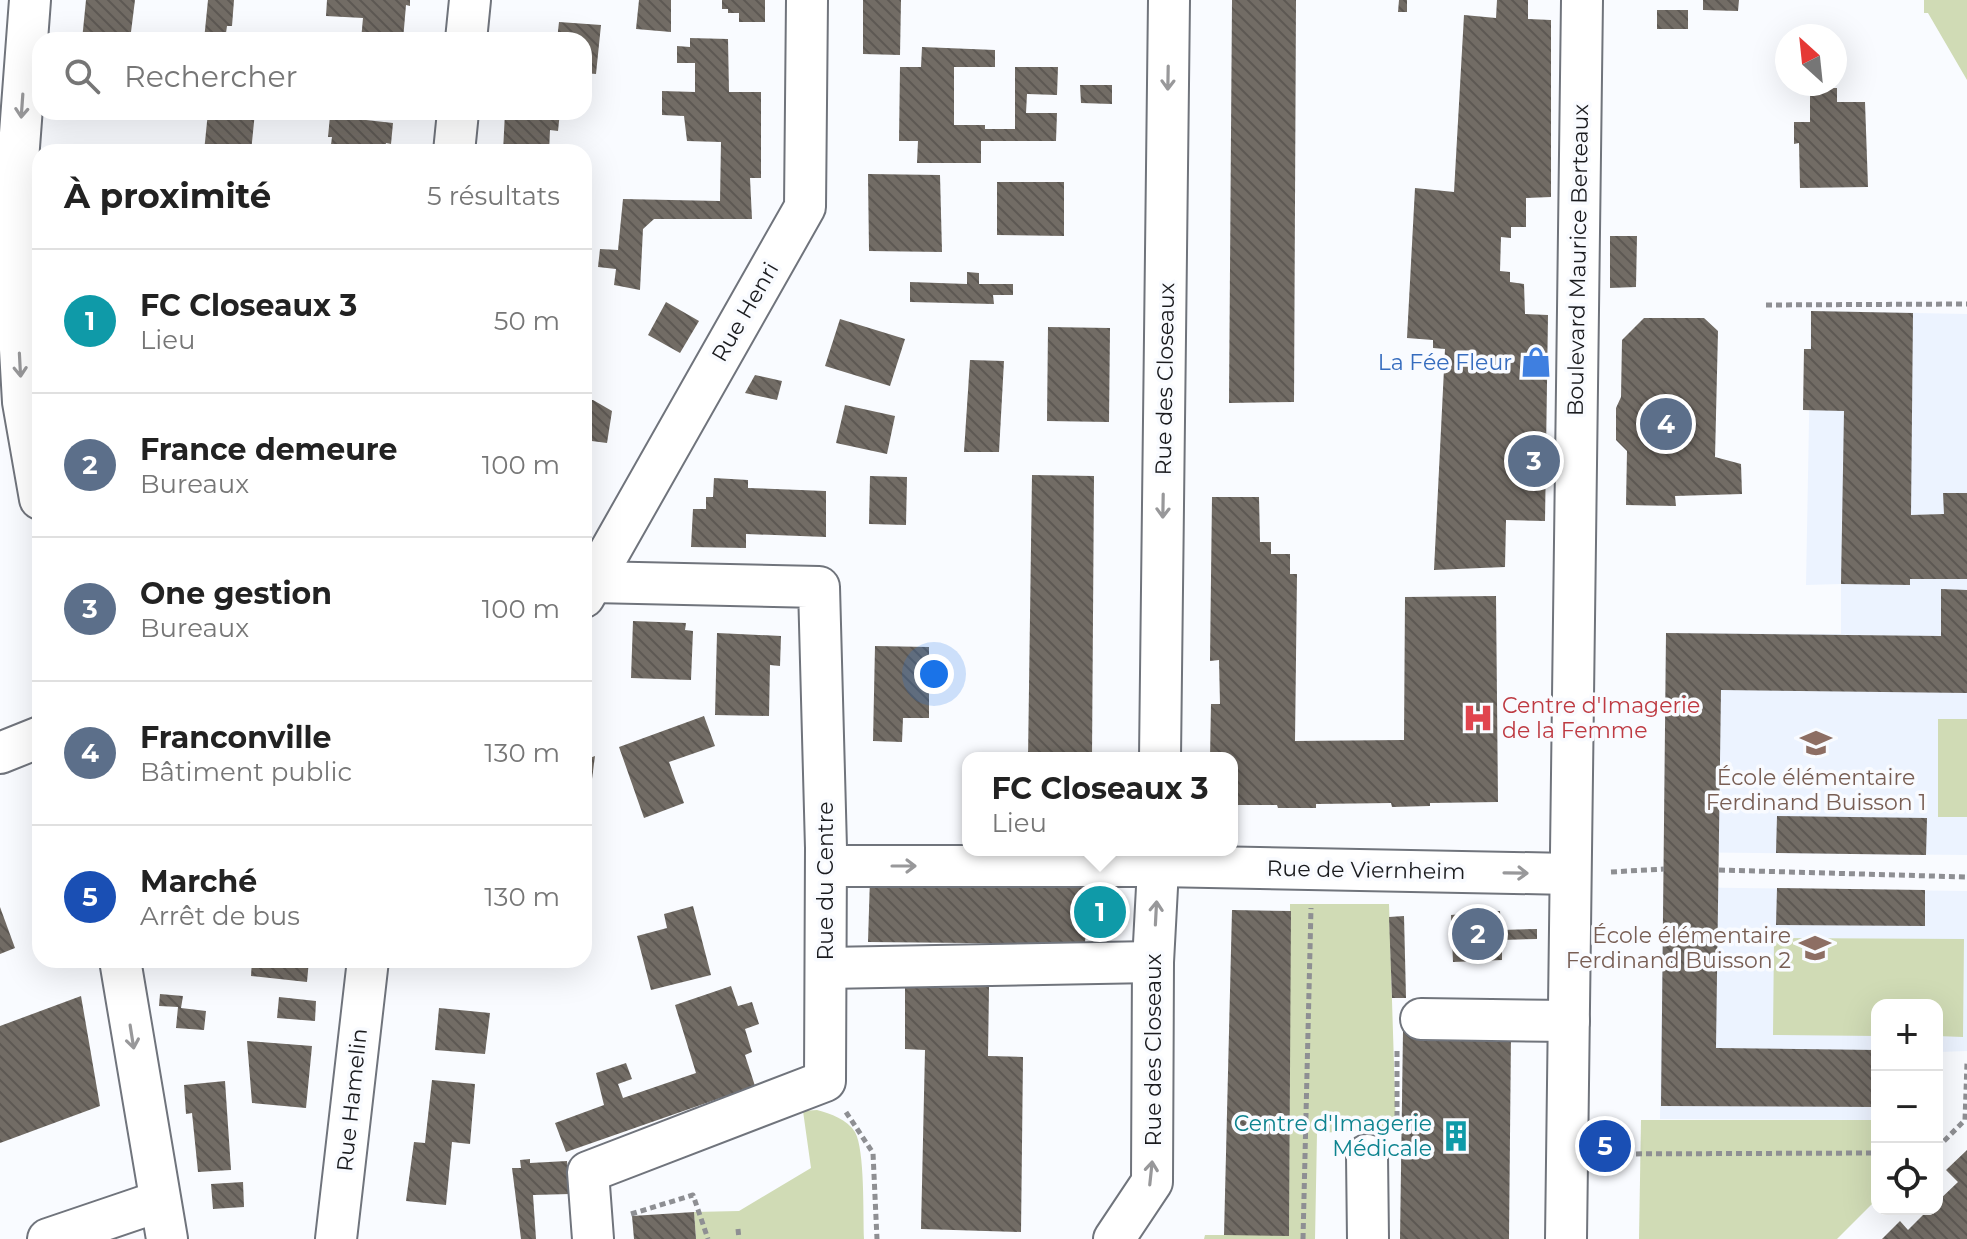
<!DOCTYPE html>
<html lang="fr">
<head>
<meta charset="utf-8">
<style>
  body { margin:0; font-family:Montserrat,sans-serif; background:#f2f2f2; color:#222 }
  .controls { position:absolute; right:24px; bottom:24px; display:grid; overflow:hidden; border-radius:16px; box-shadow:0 8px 32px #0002 }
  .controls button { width:72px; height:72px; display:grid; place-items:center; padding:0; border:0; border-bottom:2px solid #e0e0e0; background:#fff; color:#222; font:40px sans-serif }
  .compass { position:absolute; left:1775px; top:24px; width:72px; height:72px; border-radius:50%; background:#fff; box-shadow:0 8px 32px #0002; rotate:333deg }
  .you { position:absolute; left:934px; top:674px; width:28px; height:28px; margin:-20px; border:6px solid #fff; border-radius:50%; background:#1a73e8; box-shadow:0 0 0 12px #1a73e833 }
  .badge { display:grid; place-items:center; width:52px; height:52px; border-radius:50%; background:#b45309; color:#fff; font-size:26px; font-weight:700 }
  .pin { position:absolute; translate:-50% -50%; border:4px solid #fff; box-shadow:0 2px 8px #0006 }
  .popup { position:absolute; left:962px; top:752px; width:276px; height:104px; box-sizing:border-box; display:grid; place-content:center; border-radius:16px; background:#fff; filter:drop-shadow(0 2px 6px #0005); font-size:26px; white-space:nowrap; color:#767676 }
  .popup b { font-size:30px; color:#222 }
  .popup::after { content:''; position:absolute; left:50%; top:100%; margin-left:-16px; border:16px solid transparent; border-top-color:#fff }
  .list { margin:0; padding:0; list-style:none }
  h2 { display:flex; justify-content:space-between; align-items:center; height:104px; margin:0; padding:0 32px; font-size:34px }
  h2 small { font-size:26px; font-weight:400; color:#767676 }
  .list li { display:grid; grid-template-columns:52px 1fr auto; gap:24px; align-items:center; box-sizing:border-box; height:144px; padding:0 32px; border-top:2px solid #e0e0e0 }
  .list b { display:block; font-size:30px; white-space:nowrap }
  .list p { margin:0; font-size:26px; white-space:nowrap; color:#767676 }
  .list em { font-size:26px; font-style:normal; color:#767676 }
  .icon { flex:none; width:44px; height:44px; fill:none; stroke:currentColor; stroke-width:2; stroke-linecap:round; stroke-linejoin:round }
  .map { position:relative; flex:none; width:1967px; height:1239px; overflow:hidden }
  .search { position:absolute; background:#fff; box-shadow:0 8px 32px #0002; left:32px; top:32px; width:560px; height:88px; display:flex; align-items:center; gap:20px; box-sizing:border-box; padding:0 28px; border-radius:24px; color:#767676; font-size:30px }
  .panel { position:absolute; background:#fff; box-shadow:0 8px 32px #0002; left:32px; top:144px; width:560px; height:824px; border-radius:24px }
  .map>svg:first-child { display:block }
</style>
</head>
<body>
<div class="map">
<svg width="1967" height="1239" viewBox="0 0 1967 1239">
  <defs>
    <pattern id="building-back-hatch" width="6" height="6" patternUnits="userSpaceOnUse" patternTransform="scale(2)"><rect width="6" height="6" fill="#726c65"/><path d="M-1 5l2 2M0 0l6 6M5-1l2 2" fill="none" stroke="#5d5853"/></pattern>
  </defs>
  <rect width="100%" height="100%" fill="#f9fbff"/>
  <g fill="#ecf3ff">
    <polygon points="1811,311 1967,314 1967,855 1664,852 1666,633 1841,634 1841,584 1806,585"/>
    <polygon points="1663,887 1967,891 1967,1051 1939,1052 1939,1120 1937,1120 1937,1005 1877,1005 1877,1120 1660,1119"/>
  </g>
  <g fill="#d0dbb5">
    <polygon points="1924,0 1967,0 1967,80 1928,13 1924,13"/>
    <rect x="1938" y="719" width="29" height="98"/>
    <polygon points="1290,904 1389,904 1396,1129 1317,1133 1315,1239 1204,1239 1205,1235 1289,1235"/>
    <polygon points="1774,938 1964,939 1963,1037 1937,1036 1937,1005 1877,1005 1877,1036 1773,1035"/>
    <path d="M817,1110C831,1114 847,1119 855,1132C865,1150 863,1215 864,1239H696L694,1212L739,1211L811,1168L803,1111Z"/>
    <polygon points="1641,1120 1877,1120 1877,1199 1837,1239 1639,1239"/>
  </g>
  <g fill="url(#building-back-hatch)">
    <polygon points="86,0 135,0 130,40 82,40"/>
    <polygon points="208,0 234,0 232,26 227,26 225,40 204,40"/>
    <polygon points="327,0 410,0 410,6 406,5 403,40 361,40 363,18 326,16"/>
    <polygon points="639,0 671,0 671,32 636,29"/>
    <polygon points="722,0 765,0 765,22 739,22 739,13 728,13 728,9 722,9"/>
    <polygon points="863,0 901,0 900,55 863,54"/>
    <polygon points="1232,0 1296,0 1294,402 1229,403"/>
    <polygon points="1399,0 1407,0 1407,12 1398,12"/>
    <polygon points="1497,0 1528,0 1528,19 1551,20 1551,197 1526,198 1526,227 1511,227 1511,238 1501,237 1500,271 1510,272 1510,282 1524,284 1525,314 1548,315 1545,521 1506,520 1505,567 1434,570 1445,349 1433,348 1433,340 1407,338 1415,188 1454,192 1464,15 1496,18"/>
    <polygon points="1703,0 1739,0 1738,11 1703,10"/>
    <rect x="1657" y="10" width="31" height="19"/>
    <polygon points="559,22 601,25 596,74 584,73 584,40 557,40"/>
    <polygon points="690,38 728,39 729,92 761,92 761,178 750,178 752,219 654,219 643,229 640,290 614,285 616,269 598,267 600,249 618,250 623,199 720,201 721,142 687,141 684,116 662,115 662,91 695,92 695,63 677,63 677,46 690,47"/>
    <polygon points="922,47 995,50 995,67 954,67 954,125 985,125 985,129 1015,129 1015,67 1058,67 1057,95 1027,94 1026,113 1057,113 1056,141 981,141 981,163 917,163 918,141 899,141 900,67 921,67"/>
    <polygon points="1080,85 1112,85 1112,104 1081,103"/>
    <polygon points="1810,88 1837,88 1837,102 1865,102 1868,187 1800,188 1799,143 1794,144 1794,122 1810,122"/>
    <polygon points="82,112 122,112 121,117 82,114"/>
    <polygon points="208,112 255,112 251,152 204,152"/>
    <polygon points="505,112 560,112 558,131 550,130 549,152 503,152"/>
    <polygon points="330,116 393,123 391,144 386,143 385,152 330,152 332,137 328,137"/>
    <polygon points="868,174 940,175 942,252 869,251"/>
    <polygon points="997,182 1064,182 1064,236 997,235"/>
    <polygon points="1610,236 1637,236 1636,287 1610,288"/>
    <polygon points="967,272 979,273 979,284 1013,284 1013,295 993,295 994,304 910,302 910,282 967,284"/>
    <polygon points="666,302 699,321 680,353 648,335"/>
    <polygon points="1811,311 1913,313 1911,515 1944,514 1943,493 1967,493 1967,579 1910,579 1910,585 1841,584 1844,411 1803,410 1804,349 1811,349"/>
    <polygon points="1644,318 1704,318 1718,331 1715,457 1741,464 1742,494 1675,496 1676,506 1626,505 1627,451 1616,440 1616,408 1621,397 1622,340"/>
    <polygon points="840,319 905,339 890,386 825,366"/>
    <polygon points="1048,327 1110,328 1109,422 1047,421"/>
    <polygon points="970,360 1004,361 999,452 964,452"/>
    <polygon points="755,375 782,381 777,400 745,393"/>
    <polygon points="584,400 593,400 612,411 607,443 584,440"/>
    <polygon points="845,405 895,416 887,454 836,443"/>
    <polygon points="1032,475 1094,476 1092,758 1028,758"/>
    <polygon points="870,476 907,477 906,525 869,524"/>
    <polygon points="714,478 748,480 748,488 826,491 826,537 746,534 746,548 691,547 693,509 706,509 706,497 713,497"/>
    <polygon points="1212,497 1259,497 1260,542 1271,542 1271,554 1290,554 1290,574 1297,574 1295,741 1404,740 1405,597 1496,596 1498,802 1430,803 1430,806 1392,807 1391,803 1316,804 1316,808 1278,808 1277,805 1232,805 1232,758 1210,758 1211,704 1220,704 1219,660 1210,661"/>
    <polygon points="1941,589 1967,590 1967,693 1721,690 1716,1048 1877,1050 1877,1107 1661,1106 1666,633 1941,636"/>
    <polygon points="633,621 686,623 685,630 693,631 691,680 631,678"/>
    <polygon points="717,633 781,636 780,666 770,665 769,716 715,715"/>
    <polygon points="875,646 929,647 929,718 903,718 902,742 873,741"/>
    <polygon points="704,716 715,746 669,762 684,803 644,818 619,747"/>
    <polygon points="595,756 591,787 584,786 584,760"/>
    <polygon points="1777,816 1927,818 1926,855 1776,853"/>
    <polygon points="870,878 1087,883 1086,898 1114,898 1113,927 1086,926 1085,944 868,942"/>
    <polygon points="1777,888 1925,890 1925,926 1776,925"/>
    <polygon points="693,906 711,975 651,990 637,936 667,928 664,914"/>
    <polygon points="0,907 15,948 0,954"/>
    <polygon points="1232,910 1291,911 1289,1236 1224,1235"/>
    <polygon points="1500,911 1501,930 1537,929 1537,939 1502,940 1502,960 1453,962 1451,915"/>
    <polygon points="1404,916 1406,998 1392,998 1389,917"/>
    <polygon points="252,960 309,960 307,982 251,976"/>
    <polygon points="731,986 738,1006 752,1002 759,1024 745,1029 752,1052 745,1055 755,1086 566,1152 555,1123 604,1105 596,1073 626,1063 632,1079 618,1084 623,1098 696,1073 675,1005"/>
    <polygon points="989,987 988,1056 1023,1057 1021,1232 921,1229 925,1050 905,1049 905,988"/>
    <polygon points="160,994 183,996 181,1008 206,1011 204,1030 176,1028 178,1007 159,1006"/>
    <polygon points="81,996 100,1106 0,1143 0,1026"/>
    <polygon points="279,997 316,1001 315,1021 277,1018"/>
    <polygon points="439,1008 490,1013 485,1054 435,1050"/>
    <polygon points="1403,1031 1511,1032 1509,1239 1400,1239"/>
    <polygon points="247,1041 312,1046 306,1108 252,1103"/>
    <polygon points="432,1080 475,1084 470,1144 452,1142 446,1205 406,1201 414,1142 425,1143"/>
    <polygon points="225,1081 231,1170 198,1172 192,1113 186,1114 184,1085"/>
    <polygon points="1967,1150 1967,1239 1882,1239 1900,1221 1908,1230 1929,1209 1937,1209 1937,1202 1958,1182 1946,1170"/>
    <polygon points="530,1159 530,1163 567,1161 570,1194 533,1195 536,1239 521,1239 512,1168 521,1168 520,1160"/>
    <polygon points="243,1182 244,1207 213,1209 211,1184"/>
    <polygon points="694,1212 696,1239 634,1239 632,1216"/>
  </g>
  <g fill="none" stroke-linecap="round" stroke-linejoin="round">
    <defs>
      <g id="minor">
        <polyline points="30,0 13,227 23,402 40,499"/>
        <polyline points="466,40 470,0"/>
        <polyline points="454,152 458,112"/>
        <polyline points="592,582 819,587 826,848 825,1081 588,1172 593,1239"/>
        <polyline points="584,597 805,207 807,0"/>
        <polyline points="0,753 40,737"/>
        <polyline points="1160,758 1169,0"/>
        <polyline points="826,866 1158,866 1570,874"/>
        <polyline points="120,960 167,1239"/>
        <polyline points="826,968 1153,962"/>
        <polyline points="1421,1019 1569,1021"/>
        <polyline points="1367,1155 1368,1239"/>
        <polyline points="48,1239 160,1201"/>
        <polyline points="336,1239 368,960"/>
        <polyline points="1114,1239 1152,1182 1153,962 1159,850"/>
        <polyline points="1566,1239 1582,0"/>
      </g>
    </defs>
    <use href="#minor" stroke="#70747c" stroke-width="44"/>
    <g stroke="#8e8f93" stroke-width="5" stroke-dasharray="6 4" stroke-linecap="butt">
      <polyline points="1766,305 1967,304"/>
      <polyline points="1719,870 1967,877"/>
      <polyline points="1611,872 1664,869"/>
      <polyline points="846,1112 873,1153 877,1239"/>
      <polyline points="1397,1127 1397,1049"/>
      <polyline points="1937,1148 1965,1120 1967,1063"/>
      <polyline points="1606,1154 1877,1153"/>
      <polyline points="631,1214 693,1195 708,1239"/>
      <polyline points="738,1229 739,1239"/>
      <polyline points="1303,1239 1311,908"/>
    </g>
    <use href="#minor" stroke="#fff" stroke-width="40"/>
  </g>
  <defs><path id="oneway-shaft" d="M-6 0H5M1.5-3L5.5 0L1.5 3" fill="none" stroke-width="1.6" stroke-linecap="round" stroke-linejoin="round" transform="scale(2)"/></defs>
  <g stroke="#98989a">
    <use href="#oneway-shaft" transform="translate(1168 78) rotate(91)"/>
    <use href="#oneway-shaft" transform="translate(22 106) rotate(94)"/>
    <use href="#oneway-shaft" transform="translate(20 365) rotate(87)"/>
    <use href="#oneway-shaft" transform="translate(1163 506) rotate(91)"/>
    <use href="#oneway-shaft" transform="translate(904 866)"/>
    <use href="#oneway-shaft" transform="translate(1516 873) rotate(1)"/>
    <use href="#oneway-shaft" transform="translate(1156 913) rotate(-87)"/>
    <use href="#oneway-shaft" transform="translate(132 1037) rotate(81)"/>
    <use href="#oneway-shaft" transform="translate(1151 1173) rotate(-84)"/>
  </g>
  <defs>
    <symbol id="shop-bare" viewBox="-9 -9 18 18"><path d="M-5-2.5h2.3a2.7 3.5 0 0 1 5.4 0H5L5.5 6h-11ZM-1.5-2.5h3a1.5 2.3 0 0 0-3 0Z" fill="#3f7fe0" stroke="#f9fbff" stroke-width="2.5" paint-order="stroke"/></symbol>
    <symbol id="hospital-bare" viewBox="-9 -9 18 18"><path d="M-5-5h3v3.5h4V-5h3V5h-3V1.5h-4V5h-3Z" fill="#e0444e" stroke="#f9fbff" stroke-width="2.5" paint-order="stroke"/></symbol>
    <symbol id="school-bare" viewBox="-9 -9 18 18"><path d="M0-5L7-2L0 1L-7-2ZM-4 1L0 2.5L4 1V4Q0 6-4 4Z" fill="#8d6e63" stroke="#f9fbff" stroke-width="2.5" paint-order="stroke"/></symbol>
    <symbol id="building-bare" viewBox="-9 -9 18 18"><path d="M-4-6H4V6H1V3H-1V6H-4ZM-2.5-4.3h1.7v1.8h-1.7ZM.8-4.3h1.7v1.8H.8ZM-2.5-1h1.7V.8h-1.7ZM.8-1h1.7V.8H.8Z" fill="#0f9aa8" stroke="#f9fbff" stroke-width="2.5" paint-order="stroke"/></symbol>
  </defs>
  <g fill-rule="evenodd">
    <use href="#shop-bare" x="1514" y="340" width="44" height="44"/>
    <use href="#hospital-bare" x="1456" y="696" width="44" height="44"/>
    <use href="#school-bare" x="1794" y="721" width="44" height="44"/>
    <use href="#school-bare" x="1793" y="926" width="44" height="44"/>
    <use href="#building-bare" x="1434" y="1114" width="44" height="44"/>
  </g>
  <g text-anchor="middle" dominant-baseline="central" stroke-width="7" stroke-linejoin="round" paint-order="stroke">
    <g font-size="22" fill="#1a1b1e" stroke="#f9fbff">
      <text transform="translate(1578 260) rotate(-89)">Boulevard Maurice Berteaux</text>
      <text transform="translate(745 312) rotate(-60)">Rue Henri</text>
      <text transform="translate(1165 379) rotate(-89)">Rue des Closeaux</text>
      <text transform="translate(1366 870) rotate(1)">Rue de Viernheim</text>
      <text transform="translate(825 881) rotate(-90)">Rue du Centre</text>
      <text transform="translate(1153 1050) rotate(-90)">Rue des Closeaux</text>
      <text transform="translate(352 1100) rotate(-84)">Rue Hamelin</text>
    </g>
    <g font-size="22" fill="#366cbe" stroke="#f9fbff" text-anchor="end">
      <text x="1512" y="362">La Fée Fleur</text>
    </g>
    <g font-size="22" fill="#be3a42" stroke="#f9fbff" text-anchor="start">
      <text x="1502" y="705">Centre d'Imagerie<tspan x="1502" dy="25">de la Femme</tspan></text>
    </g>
    <g font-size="22" fill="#785e54" stroke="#f9fbff">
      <text x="1816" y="777">École élémentaire<tspan x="1816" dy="25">Ferdinand Buisson 1</tspan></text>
      <text x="1791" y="935" text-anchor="end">École élémentaire<tspan x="1791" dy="25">Ferdinand Buisson 2</tspan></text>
    </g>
    <g font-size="22" fill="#0d838f" stroke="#f9fbff" text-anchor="end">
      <text x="1432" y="1123">Centre d'Imagerie<tspan x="1432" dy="25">Médicale</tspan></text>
    </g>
  </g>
</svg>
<div class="controls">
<button>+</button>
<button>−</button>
<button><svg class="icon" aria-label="locate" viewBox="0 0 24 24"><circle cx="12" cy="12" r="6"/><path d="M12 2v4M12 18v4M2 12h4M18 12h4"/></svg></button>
</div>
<svg class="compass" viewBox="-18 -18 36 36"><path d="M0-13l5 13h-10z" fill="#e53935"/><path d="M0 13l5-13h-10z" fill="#767676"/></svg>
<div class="you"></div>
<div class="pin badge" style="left:1100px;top:912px;background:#0f9aa8">1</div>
<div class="popup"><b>FC Closeaux 3</b>Lieu</div>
<div class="pin badge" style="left:1478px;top:934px;background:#5c6f8a">2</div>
<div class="pin badge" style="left:1534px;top:461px;background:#5c6f8a">3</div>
<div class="pin badge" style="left:1666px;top:424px;background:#5c6f8a">4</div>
<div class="pin badge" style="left:1605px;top:1146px;background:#1a4fb4">5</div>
<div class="search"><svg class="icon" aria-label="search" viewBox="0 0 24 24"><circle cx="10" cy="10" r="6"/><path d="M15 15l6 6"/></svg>Rechercher</div>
<section class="panel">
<h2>À proximité<small>5 résultats</small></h2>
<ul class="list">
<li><span class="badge" style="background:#0f9aa8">1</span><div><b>FC Closeaux 3</b><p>Lieu</p></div><em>50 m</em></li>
<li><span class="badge" style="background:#5c6f8a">2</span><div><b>France demeure</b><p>Bureaux</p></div><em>100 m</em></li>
<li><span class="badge" style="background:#5c6f8a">3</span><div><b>One gestion</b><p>Bureaux</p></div><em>100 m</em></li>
<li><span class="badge" style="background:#5c6f8a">4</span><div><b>Franconville</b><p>Bâtiment public</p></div><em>130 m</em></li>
<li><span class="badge" style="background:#1a4fb4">5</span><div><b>Marché</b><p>Arrêt de bus</p></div><em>130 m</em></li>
</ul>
</section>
</div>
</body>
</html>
